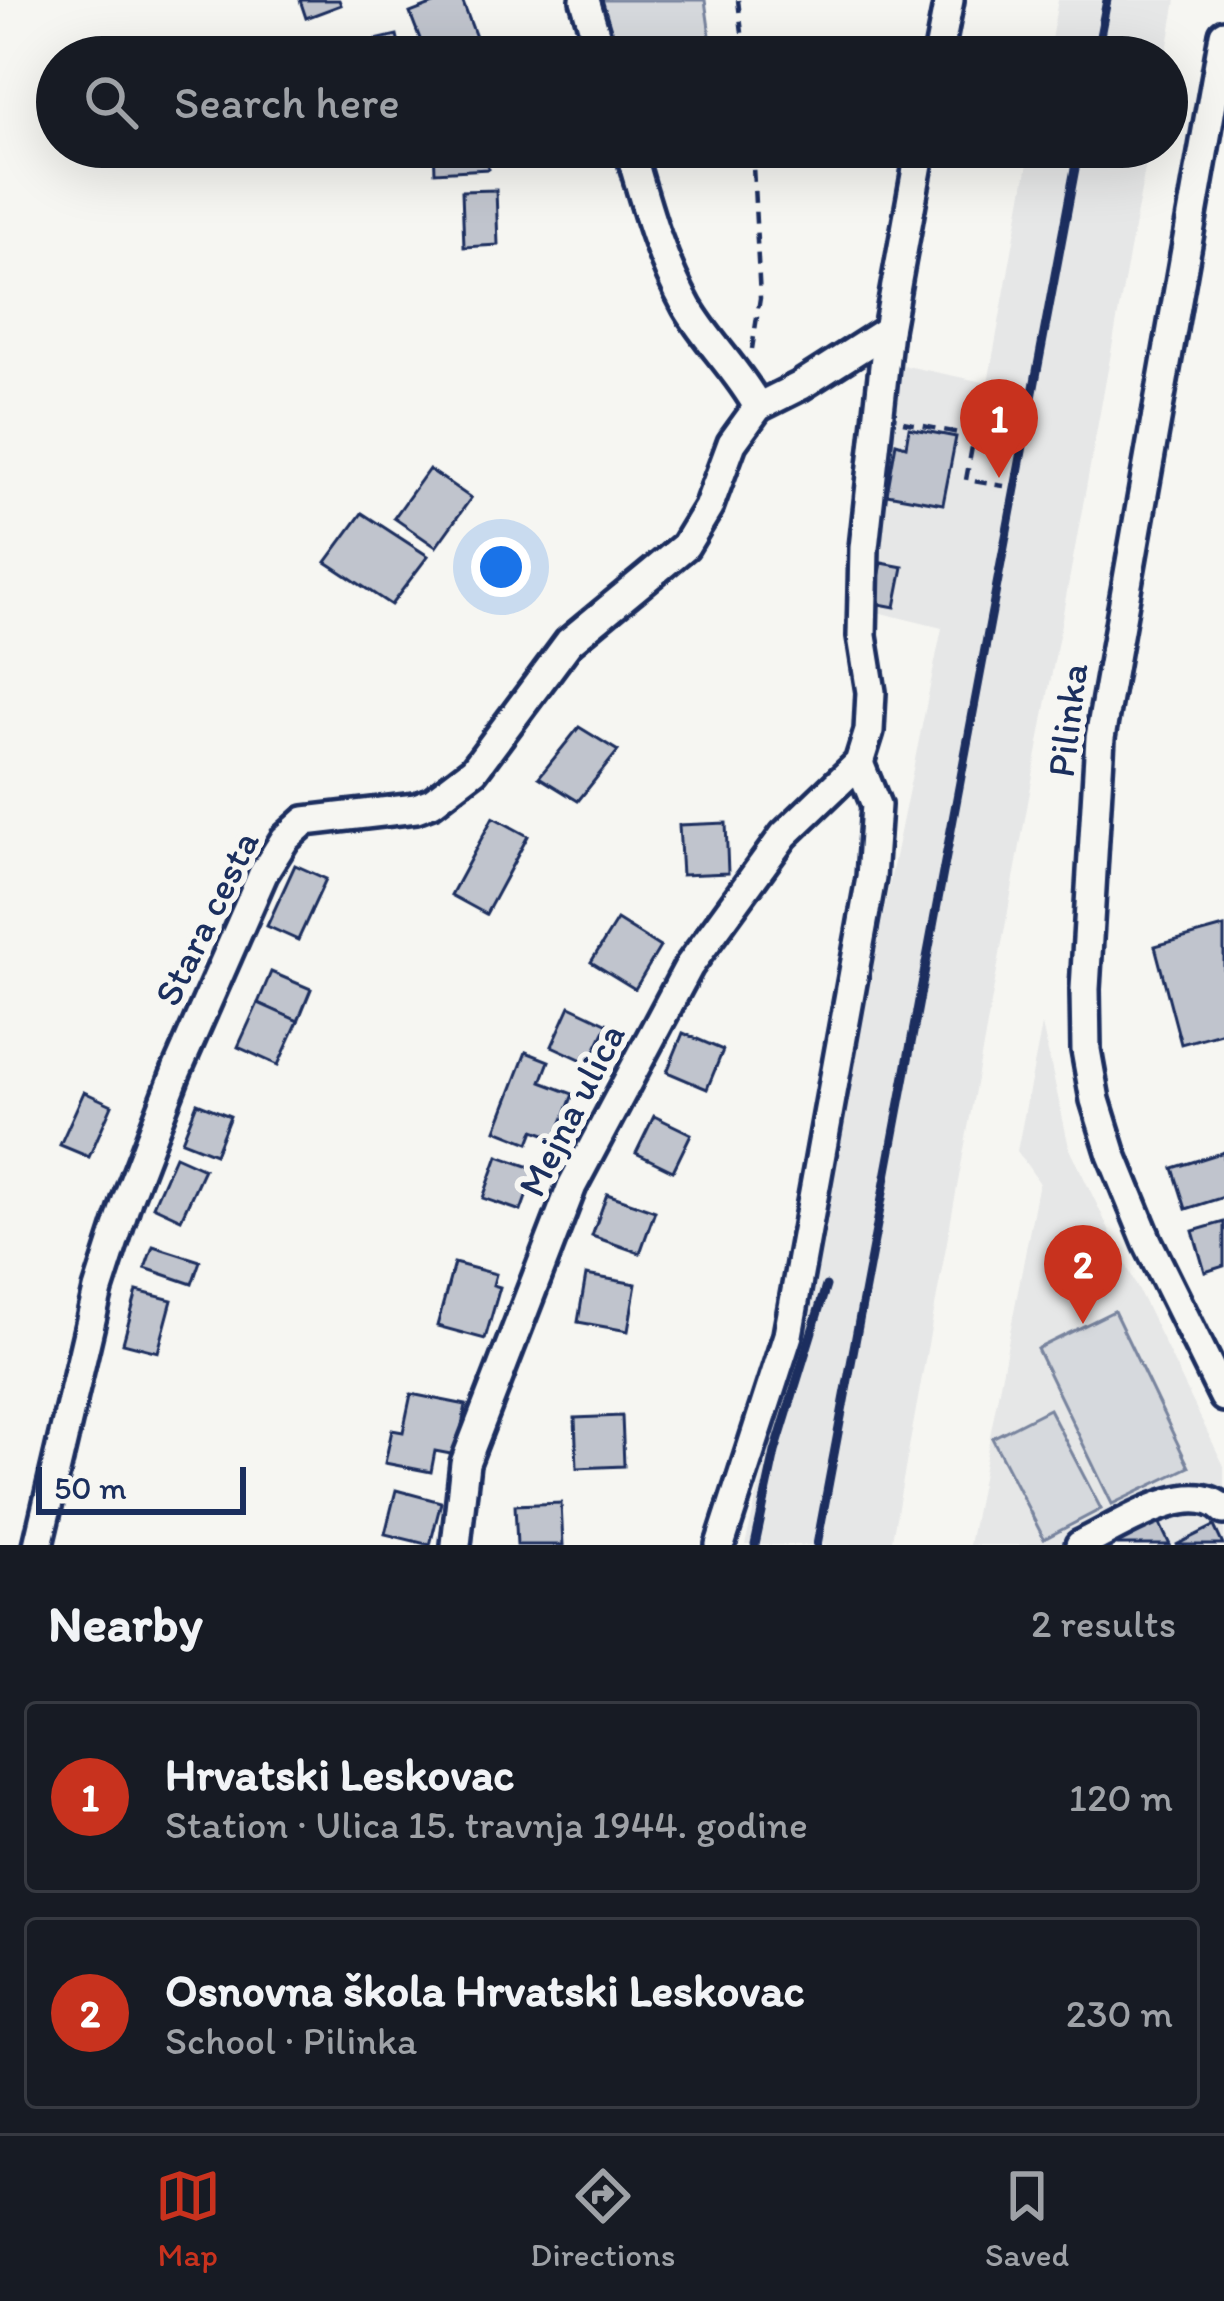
<!DOCTYPE html>
<html lang="en">
<head>
<meta charset="utf-8">
<style>
  body { margin:0; font-family:Itim,sans-serif; background:#20242c; color:#f1f3f6 }
  .scale { position:absolute; left:36px; bottom:30px; width:210px; box-sizing:border-box; padding-left:12px; border:6px solid #1b2f5e; border-top:0; font-size:33px; line-height:42px; white-space:nowrap; color:#1b2f5e; -webkit-text-stroke:9px #f6f6f2; paint-order:stroke }
  .you { position:absolute; left:501px; top:567px; width:42px; height:42px; margin:-30px; border:9px solid #fff; border-radius:50%; background:#1a73e8; box-shadow:0 0 0 18px #1a73e833 }
  .badge { display:grid; place-items:center; width:78px; height:78px; border-radius:50%; background:#c8321e; color:#fff; font-size:39px; font-weight:700 }
  .pin { position:absolute; translate:-50% -99px; filter:drop-shadow(0 3px 6px #0008) }
  .pin::after { content:''; position:absolute; top:63px; width:42px; height:36px; background:inherit; clip-path:polygon(0 0,100% 0,50% 100%) }
  .list { margin:0; padding:0; list-style:none }
  h2 { display:flex; justify-content:space-between; align-items:center; height:156px; margin:0; padding:0 48px; font-size:51px }
  h2 small { font-size:39px; font-weight:400; color:#9ea1a6 }
  .list li { display:grid; grid-template-columns:78px 1fr auto; gap:36px; align-items:center; box-sizing:border-box; height:192px; margin:0 24px 24px; padding:0 24px; border:3px solid #363941; border-radius:12px }
  .list b { display:block; font-size:45px; white-space:nowrap }
  .list p { margin:0; font-size:39px; white-space:nowrap; color:#9ea1a6 }
  .list em { font-size:39px; font-style:normal; color:#9ea1a6 }
  .icon { flex:none; width:66px; height:66px; fill:none; stroke:currentColor; stroke-width:2; stroke-linecap:round; stroke-linejoin:round }
  .map { position:relative; flex:none; width:1224px; height:1545px; overflow:hidden }
  .search { position:absolute; background:#171b24; box-shadow:0 12px 48px #0002; left:36px; right:36px; top:36px; height:132px; display:flex; align-items:center; gap:30px; box-sizing:border-box; padding:0 42px; border-radius:66px; color:#9ea1a6; font-size:45px }
  .sheet { height:588px; background:#171b24 }
  nav { display:flex; justify-content:space-around; align-items:center; box-sizing:border-box; height:168px; border-top:3px solid #363941; background:#171b24; font-size:33px; color:#9ea1a6 }
  nav a { display:grid; justify-items:center; gap:6px }
  nav .on { color:#c8321e }
  .map>svg:first-child { display:block }
</style>
</head>
<body>
<div class="map">
<svg width="1224" height="1545" viewBox="0 0 1224 1545">
  <rect width="100%" height="100%" fill="#f6f6f2"/>
  <filter id="ink" filterUnits="userSpaceOnUse"><feTurbulence type="fractalNoise" baseFrequency=".00833" numOctaves="2"/><feDisplacementMap in="SourceGraphic" scale="24" xChannelSelector="R" yChannelSelector="G"/><feConvolveMatrix kernelMatrix="1 2 1 2 8 2 1 2 1" color-interpolation-filters="sRGB"/></filter>
  <g filter="url(#ink)">
    <g fill="#e6e7e7">
      <polygon points="1058,0 1176,0 1166,57 1048,57"/>
      <polygon points="1031,147 1149,147 891,1545 745,1545 796,1339 942,628 869,610 892,363 988,383"/>
      <polygon points="1042,1025 1069,1147 1224,1466 1224,1545 969,1545 1039,1182 1017,1151"/>
    </g>
    <g fill="#d6d9dd" stroke="#78849e" stroke-width="3">
      <polygon points="595,0 705,0 713,57 613,57"/>
      <polygon points="1114,1311 1189,1467 1112,1504 1037,1349"/>
      <polygon points="1049,1409 1101,1509 1044,1539 992,1438"/>
    </g>
    <g fill="#c0c4cd" stroke="#1b2f5e" stroke-width="3">
      <polygon points="300,0 339,0 341,5 306,18"/>
      <polygon points="444,0 462,0 477,40 427,57 410,13"/>
      <polygon points="397,35 402,57 352,57 349,46"/>
      <polygon points="434,147 487,147 488,169 435,172"/>
      <polygon points="496,190 498,245 464,247 462,191"/>
      <polygon points="909,428 956,437 943,504 887,494 896,443 906,446"/>
      <polygon points="429,469 471,498 436,547 394,518"/>
      <polygon points="362,513 428,556 391,605 326,562"/>
      <polygon points="882,563 903,567 895,607 874,603"/>
      <polygon points="579,727 618,751 578,801 539,777"/>
      <polygon points="493,817 528,836 486,914 451,895"/>
      <polygon points="726,823 728,873 682,875 679,825"/>
      <polygon points="295,865 326,879 298,940 267,926"/>
      <polygon points="617,920 660,947 635,989 591,962"/>
      <polygon points="1224,927 1224,1032 1181,1044 1155,946"/>
      <polygon points="271,972 311,989 298,1021 258,1003"/>
      <polygon points="258,1003 298,1021 278,1065 238,1047"/>
      <polygon points="570,1006 608,1024 589,1063 552,1046"/>
      <polygon points="683,1033 723,1050 707,1089 667,1072"/>
      <polygon points="526,1052 549,1061 541,1082 573,1094 556,1138 534,1130 529,1143 496,1130"/>
      <polygon points="84,1092 112,1105 89,1157 60,1145"/>
      <polygon points="197,1103 230,1116 215,1154 182,1141"/>
      <polygon points="654,1116 691,1134 673,1171 636,1153"/>
      <polygon points="1224,1152 1224,1197 1186,1209 1173,1168"/>
      <polygon points="175,1156 204,1169 181,1219 153,1206"/>
      <polygon points="498,1156 536,1169 521,1211 483,1198"/>
      <polygon points="607,1194 655,1211 640,1253 592,1236"/>
      <polygon points="1224,1222 1224,1266 1205,1272 1193,1231"/>
      <polygon points="153,1246 200,1261 192,1284 145,1268"/>
      <polygon points="454,1263 496,1274 493,1285 500,1287 485,1339 437,1326"/>
      <polygon points="586,1275 636,1284 628,1331 578,1322"/>
      <polygon points="137,1291 172,1300 158,1352 123,1343"/>
      <polygon points="411,1394 466,1405 456,1455 435,1451 431,1472 385,1463 392,1430 403,1432"/>
      <polygon points="622,1416 624,1466 577,1468 575,1418"/>
      <polygon points="396,1490 441,1502 430,1545 385,1534"/>
      <polygon points="561,1503 563,1545 517,1545 515,1505"/>
      <polygon points="1158,1520 1170,1545 1118,1545 1115,1541"/>
      <polygon points="1214,1526 1223,1545 1176,1545"/>
    </g>
    <g fill="none" stroke-linecap="round" stroke-linejoin="round">
      <defs>
        <g id="minor">
          <polyline points="585,0 602,57"/>
          <polyline points="1224,34 1100,738 1085,989 1086,1050 1095,1100 1112,1155 1148,1243 1224,1397"/>
          <polyline points="938,57 949,0"/>
          <path d="M629,147C645,202 659,256 687,307C707,342 738,370 758,407"/>
          <polyline points="38,1545 98,1290 127,1200 177,1070 263,874 285,839 305,821 416,808 432,802 474,770 569,642 685,546 708,508 732,443 758,407 800,386 888,330"/>
          <polyline points="456,1545 465,1463 572,1186 689,966 784,835 859,763 869,731 871,692 862,636 864,548 888,330 921,147"/>
          <polyline points="720,1545 788,1335 871,878 876,805 859,763"/>
          <path d="M1080,1545C1117,1528 1191,1476 1224,1510"/>
        </g>
      </defs>
      <use href="#minor" stroke="#1b2f5e" stroke-width="36"/>
      <g stroke="#1b2f5e" stroke-width="4.5" stroke-dasharray="12 9" stroke-linecap="butt">
        <polyline points="738,0 745,57"/>
        <polyline points="752,349 760,298 752,147"/>
        <polyline points="903,422 974,436 966,480 1004,486"/>
      </g>
      <use href="#minor" stroke="#f6f6f2" stroke-width="27"/>
      <g stroke="#1b2f5e" stroke-width="9">
        <polyline points="1096,57 1107,0"/>
        <polyline points="755,1545 775,1452 826,1286"/>
        <polyline points="817,1545 1079,147"/>
      </g>
    </g>
  </g>
  <g text-anchor="middle" dominant-baseline="central" stroke-width="12" stroke-linejoin="round" paint-order="stroke">
    <g font-size="39" fill="#1b2f5e" stroke="#f6f6f2">
      <text transform="translate(1067 720) rotate(-83)">Pilinka</text>
      <text transform="translate(206 918) rotate(-64)">Stara cesta</text>
      <text transform="translate(571 1110) rotate(-63)">Mejna ulica</text>
    </g>
  </g>
</svg>
<div class="scale">50 m</div>
<div class="you"></div>
<div class="pin badge" style="left:999px;top:478px">1</div>
<div class="pin badge" style="left:1083px;top:1324px">2</div>
<div class="search"><svg class="icon" aria-label="search" viewBox="0 0 24 24"><circle cx="10" cy="10" r="6"/><path d="M15 15l6 6"/></svg>Search here</div>
</div>
<section class="sheet">
<h2>Nearby<small>2 results</small></h2>
<ul class="list">
<li><span class="badge">1</span><div><b>Hrvatski Leskovac</b><p>Station · Ulica 15. travnja 1944. godine</p></div><em>120 m</em></li>
<li><span class="badge">2</span><div><b>Osnovna škola Hrvatski Leskovac</b><p>School · Pilinka</p></div><em>230 m</em></li>
</ul>
</section>
<nav>
<a class="on"><svg class="icon" aria-label="map" viewBox="0 0 24 24"><path d="M3 6l6-2 6 2 6-2v14l-6 2-6-2-6 2zM9 4v14M15 6v14"/></svg>Map</a>
<a><svg class="icon" aria-label="directions" viewBox="0 0 24 24"><path d="M12 3l9 9-9 9-9-9zM9 14v-3h6M13 9l2 2-2 2"/></svg>Directions</a>
<a><svg class="icon" aria-label="saved" viewBox="0 0 24 24"><path d="M7 4h10v16l-5-4-5 4z"/></svg>Saved</a>
</nav>
</body>
</html>
